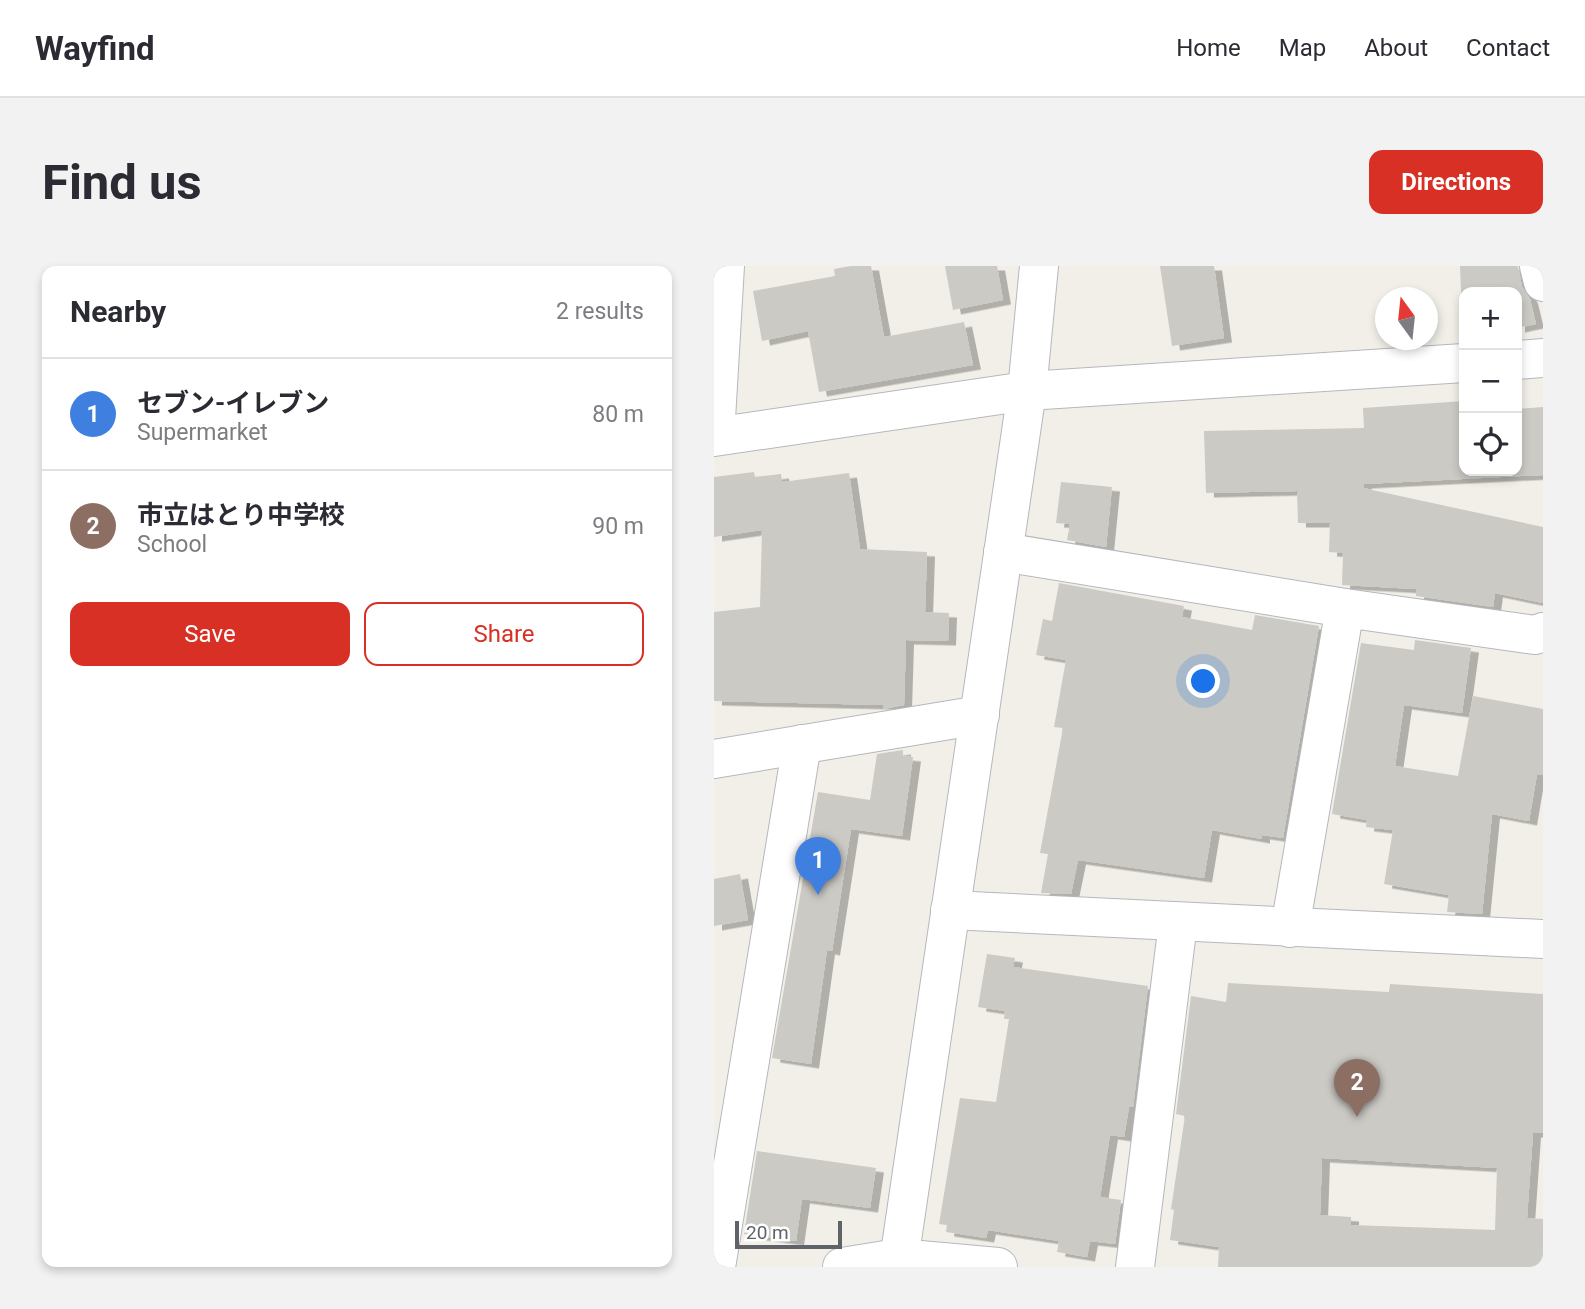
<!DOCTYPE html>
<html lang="en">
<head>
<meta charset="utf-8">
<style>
  body { margin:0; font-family:Roboto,"Noto Sans JP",sans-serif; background:#f2f2f3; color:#2b2b33 }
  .controls { position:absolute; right:21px; top:21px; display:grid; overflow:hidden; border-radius:14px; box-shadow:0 4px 10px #0003 }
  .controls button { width:63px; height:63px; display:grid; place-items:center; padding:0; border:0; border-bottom:2px solid #e1e1e2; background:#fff; color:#2b2b33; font:35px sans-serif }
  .compass { position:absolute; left:661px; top:21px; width:63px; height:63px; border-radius:50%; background:#fff; box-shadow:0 4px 10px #0003; rotate:345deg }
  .scale { position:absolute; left:21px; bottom:18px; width:107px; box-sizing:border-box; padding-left:7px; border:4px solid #5f6368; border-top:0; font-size:19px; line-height:24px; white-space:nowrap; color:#5f6368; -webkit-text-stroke:5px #fff; paint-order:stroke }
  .you { position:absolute; left:490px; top:416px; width:24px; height:24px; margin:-18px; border:5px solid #fff; border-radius:50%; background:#1a73e8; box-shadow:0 0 0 10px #1a73e833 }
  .badge { display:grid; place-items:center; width:46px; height:46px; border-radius:50%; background:#d93025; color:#fff; font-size:23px; font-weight:700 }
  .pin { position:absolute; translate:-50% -58px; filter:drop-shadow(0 2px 4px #0008) }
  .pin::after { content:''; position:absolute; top:37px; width:24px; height:21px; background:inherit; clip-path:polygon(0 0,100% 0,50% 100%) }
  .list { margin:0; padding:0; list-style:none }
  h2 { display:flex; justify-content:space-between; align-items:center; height:91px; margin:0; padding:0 28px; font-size:30px }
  h2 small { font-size:23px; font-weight:400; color:#7c7c81 }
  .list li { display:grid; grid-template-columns:46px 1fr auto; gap:21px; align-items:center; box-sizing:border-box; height:112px; padding:0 28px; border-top:2px solid #e1e1e2 }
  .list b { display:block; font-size:26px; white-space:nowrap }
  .list p { margin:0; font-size:23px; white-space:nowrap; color:#7c7c81 }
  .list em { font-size:23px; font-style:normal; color:#7c7c81 }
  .actions { display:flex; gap:14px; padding:21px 28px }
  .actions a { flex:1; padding:16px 0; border:2px solid #d93025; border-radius:14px; text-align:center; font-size:24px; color:#d93025 }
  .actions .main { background:#d93025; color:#fff }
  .icon { flex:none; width:38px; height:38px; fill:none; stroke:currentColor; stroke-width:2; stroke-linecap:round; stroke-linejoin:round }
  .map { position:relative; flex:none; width:829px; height:1001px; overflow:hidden; border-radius:14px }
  header { display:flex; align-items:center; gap:42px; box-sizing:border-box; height:98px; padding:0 35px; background:#fff; border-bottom:2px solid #e1e1e2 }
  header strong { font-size:33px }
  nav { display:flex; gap:38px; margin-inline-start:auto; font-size:24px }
  .intro { display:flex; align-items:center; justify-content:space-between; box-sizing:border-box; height:168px; padding:0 42px }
  h1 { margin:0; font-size:49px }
  .button { padding:18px 32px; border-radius:14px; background:#d93025; color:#fff; font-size:24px; font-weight:700 }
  main { display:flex; gap:42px; padding:0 42px }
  aside { flex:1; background:#fff; border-radius:14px; box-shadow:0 4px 10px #0003 }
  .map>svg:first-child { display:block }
</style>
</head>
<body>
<header>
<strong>Wayfind</strong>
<nav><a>Home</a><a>Map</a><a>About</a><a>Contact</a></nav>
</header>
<div class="intro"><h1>Find us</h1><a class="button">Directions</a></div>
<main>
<aside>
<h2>Nearby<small>2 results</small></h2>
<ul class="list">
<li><span class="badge" style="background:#3f7fe0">1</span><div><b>セブン-イレブン</b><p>Supermarket</p></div><em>80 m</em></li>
<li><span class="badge" style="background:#8d6e63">2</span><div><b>市立はとり中学校</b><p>School</p></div><em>90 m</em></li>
</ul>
<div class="actions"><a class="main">Save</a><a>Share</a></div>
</aside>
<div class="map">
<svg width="829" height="1001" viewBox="0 0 829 1001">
  <defs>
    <filter id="shadow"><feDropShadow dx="8" dy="4.5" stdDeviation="0" flood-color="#0004"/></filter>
  </defs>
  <rect width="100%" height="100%" fill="#f1efe8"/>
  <g fill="#cccac5" fill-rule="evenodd" filter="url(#shadow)">
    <polygon points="137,0 157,0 170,71 250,56 259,99 105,126 94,65 48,75 39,25 121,10 120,3"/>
    <polygon points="231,0 283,0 289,34 239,44"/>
    <polygon points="446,0 500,0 510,72 458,80"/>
    <polygon points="746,0 804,0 808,21 816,33 822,58 803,62 803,26 750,26 749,75"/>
    <polygon points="750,135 750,205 803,205 803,143 829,141 829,209 650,218 649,222 829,261 829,337 781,327 779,341 702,330 702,323 628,319 629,287 615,286 616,257 584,257 583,225 492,227 490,165 650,162 649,142"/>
    <polygon points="40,206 41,211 67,208 68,216 135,207 146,283 213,286 211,346 235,347 234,375 192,374 190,439 169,443 170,439 0,435 0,346 46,341 48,264 0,271 0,211"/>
    <polygon points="347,216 398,221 392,281 353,274 356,258 342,257"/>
    <polygon points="345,317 470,340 468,351 538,364 541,349 605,360 569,572 548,569 548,573 498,564 490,612 364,594 357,628 327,627 334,588 326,587 349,462 340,461 352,394 322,389 329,353 338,355"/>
    <polygon points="701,374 757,382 748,447 690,439 681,500 744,510 759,430 829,443 829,509 823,508 815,555 778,548 768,648 733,646 735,629 670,618 679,564 652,561 653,554 618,548 647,377 700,384"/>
    <polygon points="189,484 189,490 199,491 188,570 137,563 118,685 113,684 97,798 58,792 104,526 156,534 163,488"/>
    <polygon points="26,608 34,654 0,660 0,613"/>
    <polygon points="273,688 301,692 299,701 434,720 419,841 415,841 410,871 396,869 386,931 407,934 401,978 376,975 373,991 343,986 345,975 274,964 272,972 232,966 233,959 225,958 246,832 282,836 295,753 290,753 291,745 264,741"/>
    <path d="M514,717L675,726L676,718L829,728V867H819L813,952L829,953L828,1001H504L505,981L456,974L460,944L457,943L471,850L462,848L477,730L512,736ZM608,892L783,902L781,964L637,959V951L606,949Z"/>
    <polygon points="43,885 162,902 156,942 88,933 82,975 30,968"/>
  </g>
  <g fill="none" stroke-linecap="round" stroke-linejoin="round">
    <defs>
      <g id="minor">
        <polyline points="825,0 829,16"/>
        <polyline points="803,94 829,92"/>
        <polyline points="1,170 11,0"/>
        <polyline points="0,171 313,125 750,97"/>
        <polyline points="289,286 631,342"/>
        <polyline points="0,493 266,449"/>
        <polyline points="236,644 829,673"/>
        <polyline points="576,662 631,342 821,369 829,366"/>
        <polyline points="2,1001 88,478"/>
        <polyline points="128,1001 184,992 284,1001"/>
        <polyline points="184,1001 313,125 325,0"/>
        <polyline points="421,1001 464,657"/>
      </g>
    </defs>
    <use href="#minor" stroke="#b5b8bc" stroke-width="40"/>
    <use href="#minor" stroke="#fff" stroke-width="38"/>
  </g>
</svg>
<div class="controls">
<button>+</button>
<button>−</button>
<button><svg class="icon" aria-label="locate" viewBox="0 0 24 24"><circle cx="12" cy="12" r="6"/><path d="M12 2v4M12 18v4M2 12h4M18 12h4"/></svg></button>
</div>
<svg class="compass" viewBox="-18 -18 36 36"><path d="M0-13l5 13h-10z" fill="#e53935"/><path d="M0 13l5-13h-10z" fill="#7c7c81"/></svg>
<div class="scale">20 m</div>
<div class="you"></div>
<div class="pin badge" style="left:104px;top:629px;background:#3f7fe0">1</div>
<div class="pin badge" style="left:643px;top:851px;background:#8d6e63">2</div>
</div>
</main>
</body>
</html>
